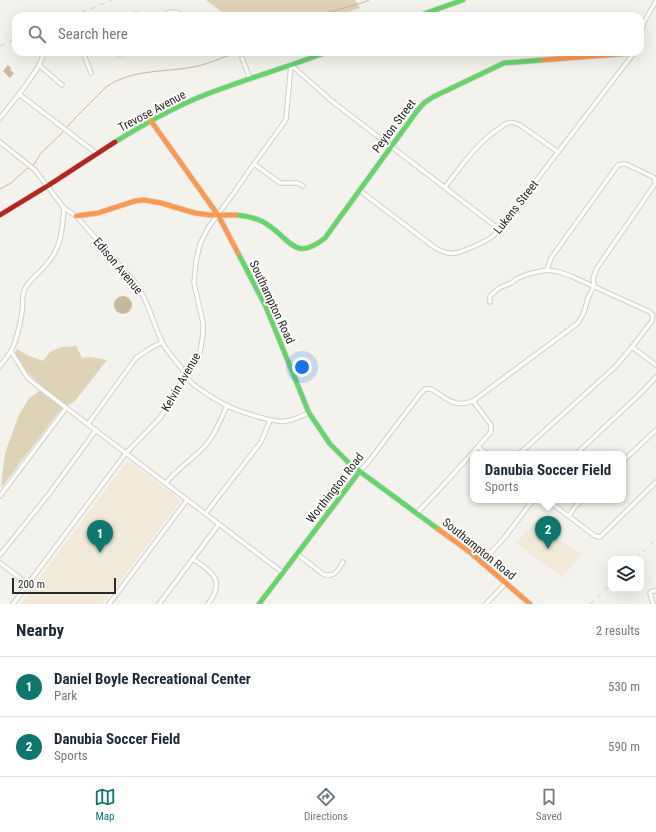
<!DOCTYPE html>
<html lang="en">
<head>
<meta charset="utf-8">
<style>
  body { margin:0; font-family:"Roboto Condensed",sans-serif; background:#f2f2f3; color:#1f2937 }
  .controls { position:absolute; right:12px; bottom:12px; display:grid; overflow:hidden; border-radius:8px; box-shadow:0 4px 16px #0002 }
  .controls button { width:36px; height:36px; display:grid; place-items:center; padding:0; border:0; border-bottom:1px solid #e0e1e3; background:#fff; color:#1f2937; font:20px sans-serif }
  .scale { position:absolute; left:12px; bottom:10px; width:104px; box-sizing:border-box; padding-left:4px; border:2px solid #2b2925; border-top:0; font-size:11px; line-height:14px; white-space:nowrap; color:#2b2925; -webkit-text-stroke:3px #fff; paint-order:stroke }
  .you { position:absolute; left:302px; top:367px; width:14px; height:14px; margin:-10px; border:3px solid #fff; border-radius:50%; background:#1a73e8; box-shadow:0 0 0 6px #1a73e833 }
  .badge { display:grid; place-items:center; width:26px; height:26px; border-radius:50%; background:#0f766e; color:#fff; font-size:13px; font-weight:700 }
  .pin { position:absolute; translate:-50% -33px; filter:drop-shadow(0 1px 2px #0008) }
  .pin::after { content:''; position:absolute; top:21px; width:14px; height:12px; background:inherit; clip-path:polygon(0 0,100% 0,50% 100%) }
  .popup { position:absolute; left:470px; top:451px; width:156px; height:52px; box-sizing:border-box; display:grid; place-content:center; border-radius:8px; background:#fff; filter:drop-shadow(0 1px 3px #0005); font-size:13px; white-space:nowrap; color:#747a83 }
  .popup b { font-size:15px; color:#1f2937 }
  .popup::after { content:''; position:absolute; left:50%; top:100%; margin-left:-8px; border:8px solid transparent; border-top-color:#fff }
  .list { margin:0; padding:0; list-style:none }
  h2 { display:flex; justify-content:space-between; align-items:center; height:52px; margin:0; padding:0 16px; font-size:17px }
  h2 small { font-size:13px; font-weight:400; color:#747a83 }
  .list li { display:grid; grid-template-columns:26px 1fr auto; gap:12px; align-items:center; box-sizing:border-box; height:60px; padding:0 16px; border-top:1px solid #e0e1e3 }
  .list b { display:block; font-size:15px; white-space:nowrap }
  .list p { margin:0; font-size:13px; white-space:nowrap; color:#747a83 }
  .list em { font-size:13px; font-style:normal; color:#747a83 }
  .icon { flex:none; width:22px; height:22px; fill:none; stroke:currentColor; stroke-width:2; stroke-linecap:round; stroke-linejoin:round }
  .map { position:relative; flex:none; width:656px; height:604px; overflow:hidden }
  .search { position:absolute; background:#fff; box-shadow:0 4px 16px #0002; left:12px; right:12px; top:12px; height:44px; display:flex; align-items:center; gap:10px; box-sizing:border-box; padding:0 14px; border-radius:12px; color:#747a83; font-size:15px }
  .sheet { height:172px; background:#fff }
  nav { display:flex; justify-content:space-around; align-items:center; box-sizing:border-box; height:56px; border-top:1px solid #e0e1e3; background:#fff; font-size:11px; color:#747a83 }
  nav a { display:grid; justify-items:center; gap:2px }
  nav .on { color:#0f766e }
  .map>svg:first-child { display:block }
</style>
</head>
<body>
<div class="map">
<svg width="656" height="604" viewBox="0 0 656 604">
  <rect width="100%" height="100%" fill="#f4f2ec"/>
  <g fill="#f2ead8">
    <polygon points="128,460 179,499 180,502 103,604 20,604"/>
    <polygon points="534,522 581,554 563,578 516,543"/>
  </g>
  <g fill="#ded2b7">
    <polygon points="206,0 355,0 360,8 337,16 227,16"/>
    <polygon points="76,346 82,358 91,357 107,360 75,401 61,409 1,488 5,453 19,415 29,398 37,393 42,387 26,371 15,353 17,349 27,355 43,361 50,352 61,347"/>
  </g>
  <g fill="#c7b999">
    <polygon points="8,65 11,68 10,70 14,73 10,78 3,71"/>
    <circle cx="123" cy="305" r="9"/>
  </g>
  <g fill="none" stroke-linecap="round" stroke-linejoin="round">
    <g stroke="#c7b999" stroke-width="1">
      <polyline points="323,16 326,13 365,2 369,0"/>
      <path d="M32,165L35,163L41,153L61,134L75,118L106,87C133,68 167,73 198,66C210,63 221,58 233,54L235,52"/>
      <polyline points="0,189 11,183 29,167"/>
    </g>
    <defs>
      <g id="street">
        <polyline points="126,16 136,14 145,16"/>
        <path d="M162,16C169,11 176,10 184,16"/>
        <polyline points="640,35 644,22 656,1"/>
        <polyline points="83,52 91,73"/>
        <polyline points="119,52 120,54"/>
        <polyline points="242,58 250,79"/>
        <polyline points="39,65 62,85"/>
        <polyline points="291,65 333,102 499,229"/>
        <polyline points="19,94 96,153"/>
        <path d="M0,118C13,102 28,84 38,67C41,62 42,57 45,52"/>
        <path d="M0,142L35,170L64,208L76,216L134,281C148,299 152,321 162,342C166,350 174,359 180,366C183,371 187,378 190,381C194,386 200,389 204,392C223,405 237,411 259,417C268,419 278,423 286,421C294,420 302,416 309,413"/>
        <polyline points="254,164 280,183 298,183 303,186"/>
        <path d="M445,187C461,167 476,144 497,130C501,127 504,124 508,123C512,122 516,123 520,125L558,152"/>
        <path d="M359,190L434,247C440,251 447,254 455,253C463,252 487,241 493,236C495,234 497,231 499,229L634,53"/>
        <polyline points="490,302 490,296 499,288 511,283 518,278 528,274 547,270 559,272 571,276 650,312 653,316 652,321 632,347 616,366 519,454"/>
        <polyline points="632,347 656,365"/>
        <polyline points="11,351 27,377 35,384 282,572"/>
        <path d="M0,366C4,361 8,356 11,351C17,340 20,325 22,312C23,306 22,297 24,291C28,280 39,274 46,265C62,247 62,230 64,208"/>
        <polyline points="88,424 136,358 149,349 162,342"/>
        <polyline points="478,447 487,454"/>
        <polyline points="576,454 641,393 656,377"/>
        <polyline points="623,461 656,430"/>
        <path d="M360,471L369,461L421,393L425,389H430L433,390C447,399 455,408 473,401L578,323L584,312L588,298L594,286L593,278L597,268L655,184V179L653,177L626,164H622L618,165L551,258L547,270"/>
        <path d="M166,483C176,470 190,461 202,449C214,438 220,420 227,406"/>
        <polyline points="0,496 66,408"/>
        <polyline points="547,500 595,536 600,537 656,482"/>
        <polyline points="206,513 261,442 270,420"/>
        <polyline points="417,513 448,480 491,432 491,425 473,401"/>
        <polyline points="569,516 574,508 582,500"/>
        <path d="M297,554L323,574C334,578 338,571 343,562"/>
        <polyline points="0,555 49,494 96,430"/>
        <path d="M193,559C213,573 226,580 208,604"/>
        <polyline points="482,562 505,537 533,500"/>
        <polyline points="0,563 28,584"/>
        <polyline points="13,604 126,453 160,418 200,352 203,335 203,323 194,283 196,261 200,244 208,228 233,194 251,168 283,124 286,119 291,65"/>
        <polyline points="109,604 187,500"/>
        <polyline points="159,604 219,524"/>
        <polyline points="486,604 506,583"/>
        <polyline points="653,604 650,593 652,591 656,591"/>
      </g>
      <g id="fast">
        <polyline points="418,16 463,0"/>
        <path d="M115,142C141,126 167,111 195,99C238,81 283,69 327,52"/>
        <path d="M236,215C247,216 259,218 268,225C291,240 295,262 325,238L417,111L424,103L433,97L504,63L543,60"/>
        <polyline points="238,253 266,307 309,413 330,444 351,465 438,529"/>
        <polyline points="259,604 360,471"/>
      </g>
      <g id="slow">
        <polyline points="543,60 633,53"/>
        <polyline points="151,121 218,215 238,253"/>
        <polyline points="76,216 98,213 135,201 144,200 161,203 195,213 210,215 236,215"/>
        <polyline points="438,529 471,553 530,604"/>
      </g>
      <polyline id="jam" points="0,215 49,185 115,142"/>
    </defs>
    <use href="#street" stroke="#d0cec9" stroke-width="5.5"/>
    <use href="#fast" stroke="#d0cec9" stroke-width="6"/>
    <use href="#slow" stroke="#d0cec9" stroke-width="6"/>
    <use href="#jam" stroke="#d0cec9" stroke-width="6"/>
    <use href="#street" stroke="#fdfdfc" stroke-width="3.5"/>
    <use href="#fast" stroke="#63d668" stroke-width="4.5"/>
    <use href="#slow" stroke="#ff974d" stroke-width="4.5"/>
    <use href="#jam" stroke="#b3261e" stroke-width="4.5"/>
    <g stroke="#cecdcb" stroke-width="1" stroke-dasharray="5 5" stroke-linecap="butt">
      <polyline points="72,16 112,0"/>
      <polyline points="0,46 16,39"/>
      <polyline points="636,559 656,539"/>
      <polyline points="590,604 611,584"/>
    </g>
  </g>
  <g text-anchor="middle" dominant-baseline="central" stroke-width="4" stroke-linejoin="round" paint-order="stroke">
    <g font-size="12" fill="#2b2925" stroke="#fff">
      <text transform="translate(152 111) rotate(-28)">Trevose Avenue</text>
      <text transform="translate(394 126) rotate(-53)">Peyton Street</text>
      <text transform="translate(516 207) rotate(-52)">Lukens Street</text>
      <text transform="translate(118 266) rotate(50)">Edison Avenue</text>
      <text transform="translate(272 302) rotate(65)">Southampton Road</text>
      <text transform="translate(181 382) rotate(-60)">Kelvin Avenue</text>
      <text transform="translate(335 488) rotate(-52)">Worthington Road</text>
      <text transform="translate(479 549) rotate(39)">Southampton Road</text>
    </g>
  </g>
</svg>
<div class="controls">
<button><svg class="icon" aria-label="layers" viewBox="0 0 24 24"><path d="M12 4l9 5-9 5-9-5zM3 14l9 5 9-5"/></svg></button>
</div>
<div class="scale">200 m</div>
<div class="you"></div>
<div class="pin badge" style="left:100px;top:553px">1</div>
<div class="pin badge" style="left:548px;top:549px">2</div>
<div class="popup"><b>Danubia Soccer Field</b>Sports</div>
<div class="search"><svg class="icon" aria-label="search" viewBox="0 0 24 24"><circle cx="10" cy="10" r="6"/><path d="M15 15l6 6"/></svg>Search here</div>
</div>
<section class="sheet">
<h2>Nearby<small>2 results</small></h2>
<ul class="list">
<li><span class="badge">1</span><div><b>Daniel Boyle Recreational Center</b><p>Park</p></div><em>530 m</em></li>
<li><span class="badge">2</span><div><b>Danubia Soccer Field</b><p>Sports</p></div><em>590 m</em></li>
</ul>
</section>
<nav>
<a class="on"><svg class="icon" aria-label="map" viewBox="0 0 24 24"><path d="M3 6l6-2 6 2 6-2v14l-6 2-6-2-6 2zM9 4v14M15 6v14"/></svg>Map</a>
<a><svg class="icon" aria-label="directions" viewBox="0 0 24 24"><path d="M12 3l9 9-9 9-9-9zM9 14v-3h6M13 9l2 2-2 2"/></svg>Directions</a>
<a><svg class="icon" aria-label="saved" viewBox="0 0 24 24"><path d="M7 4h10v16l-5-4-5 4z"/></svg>Saved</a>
</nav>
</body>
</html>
